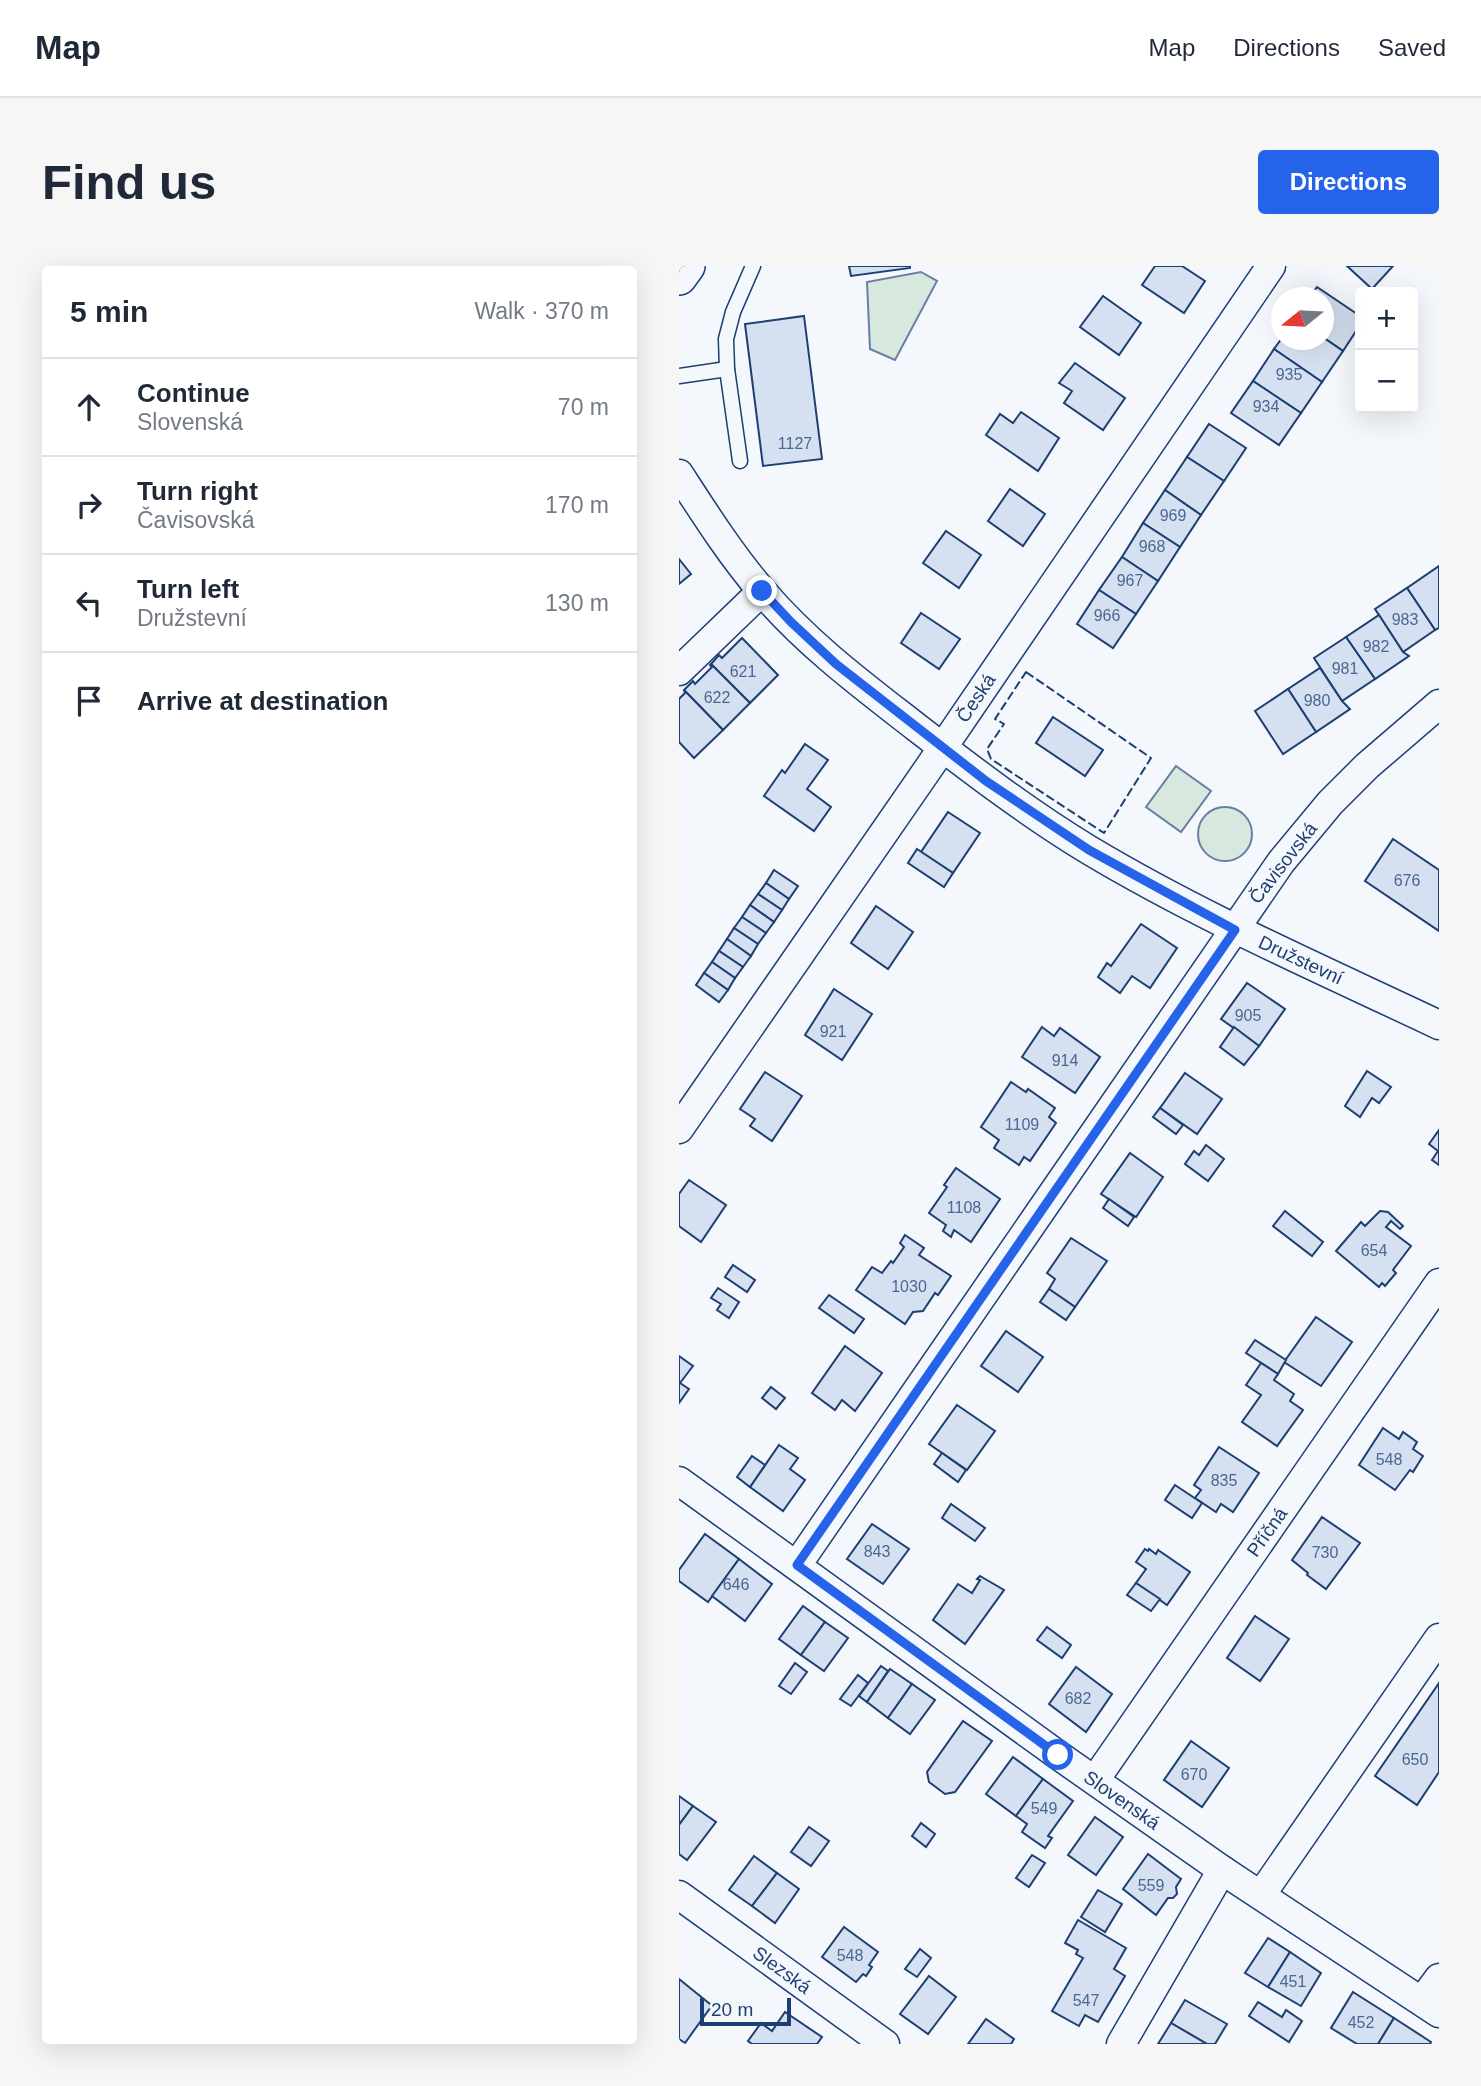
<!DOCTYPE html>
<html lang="en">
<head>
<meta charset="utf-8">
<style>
  body { margin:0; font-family:Helvetica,sans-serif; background:#f6f6f7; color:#1f2937 }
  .controls { position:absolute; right:21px; top:21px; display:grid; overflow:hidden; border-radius:7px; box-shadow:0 7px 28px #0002 }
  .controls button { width:63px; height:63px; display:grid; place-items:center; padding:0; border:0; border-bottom:2px solid #e0e1e3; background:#fff; color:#1f2937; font:35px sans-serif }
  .compass { position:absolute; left:592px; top:21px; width:63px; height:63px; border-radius:50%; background:#fff; box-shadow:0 7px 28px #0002; rotate:252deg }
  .scale { position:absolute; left:21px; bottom:18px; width:91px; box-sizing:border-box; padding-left:7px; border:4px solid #1d3f73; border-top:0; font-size:19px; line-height:24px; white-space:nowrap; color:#1d3f73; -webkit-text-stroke:5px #f4f7fb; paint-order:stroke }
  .stop { position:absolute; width:21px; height:21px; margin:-16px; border:5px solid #2563eb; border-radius:50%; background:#fff }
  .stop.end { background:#2563eb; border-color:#fff; box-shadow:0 2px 7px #0008 }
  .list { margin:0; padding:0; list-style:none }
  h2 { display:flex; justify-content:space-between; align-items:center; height:91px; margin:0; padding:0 28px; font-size:30px }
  h2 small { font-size:23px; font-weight:400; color:#747a83 }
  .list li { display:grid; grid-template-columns:46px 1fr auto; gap:21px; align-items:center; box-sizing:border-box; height:98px; padding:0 28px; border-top:2px solid #e0e1e3 }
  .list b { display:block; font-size:26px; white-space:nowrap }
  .list p { margin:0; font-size:23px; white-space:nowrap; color:#747a83 }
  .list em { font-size:23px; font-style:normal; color:#747a83 }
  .icon { flex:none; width:38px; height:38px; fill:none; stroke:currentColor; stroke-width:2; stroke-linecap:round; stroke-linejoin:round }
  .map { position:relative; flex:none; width:760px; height:1778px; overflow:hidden; border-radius:7px }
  header { display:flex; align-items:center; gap:42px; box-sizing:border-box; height:98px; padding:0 35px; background:#fff; border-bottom:2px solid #e0e1e3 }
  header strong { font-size:33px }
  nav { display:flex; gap:38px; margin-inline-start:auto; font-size:24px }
  .intro { display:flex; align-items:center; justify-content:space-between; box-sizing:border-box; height:168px; padding:0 42px }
  h1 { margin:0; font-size:49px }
  .button { padding:18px 32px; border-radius:7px; background:#2563eb; color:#fff; font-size:24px; font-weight:700 }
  main { display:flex; gap:42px; padding:0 42px }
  aside { flex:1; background:#fff; border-radius:7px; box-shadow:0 7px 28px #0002 }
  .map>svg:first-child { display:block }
</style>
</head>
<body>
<header>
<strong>Map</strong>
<nav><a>Map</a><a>Directions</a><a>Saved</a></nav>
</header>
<div class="intro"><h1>Find us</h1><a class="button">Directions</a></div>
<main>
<aside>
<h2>5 min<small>Walk · 370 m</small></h2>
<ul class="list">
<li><svg class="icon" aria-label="ahead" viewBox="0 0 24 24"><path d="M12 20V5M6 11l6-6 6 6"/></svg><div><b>Continue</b><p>Slovenská</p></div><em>70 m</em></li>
<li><svg class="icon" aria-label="right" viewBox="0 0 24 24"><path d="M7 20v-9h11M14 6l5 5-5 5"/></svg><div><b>Turn right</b><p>Čavisovská</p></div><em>170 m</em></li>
<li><svg class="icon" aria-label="left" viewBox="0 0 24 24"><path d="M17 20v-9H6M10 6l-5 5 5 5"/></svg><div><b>Turn left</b><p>Družstevní</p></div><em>130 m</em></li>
<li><svg class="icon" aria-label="arrive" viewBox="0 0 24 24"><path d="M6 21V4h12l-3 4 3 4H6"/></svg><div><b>Arrive at destination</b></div></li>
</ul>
</aside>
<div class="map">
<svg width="760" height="1778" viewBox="0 0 760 1778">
  <rect width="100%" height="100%" fill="#f4f7fb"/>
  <g fill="#d7e8df" stroke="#687fa3" stroke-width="2">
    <polygon points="242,6 258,15 216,94 191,83 188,16"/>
    <polygon points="497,500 532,525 502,566 467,541"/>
    <circle cx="546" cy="568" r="27"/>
  </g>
  <g fill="#d5e0f0" stroke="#1d3f73" stroke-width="2">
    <polygon points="170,0 231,0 231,2 172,10"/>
    <polygon points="476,0 503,0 526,15 505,47 463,19"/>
    <polygon points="668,0 714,0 693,23"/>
    <polygon points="638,21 681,50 681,59 664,85 645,72 645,32 630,32"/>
    <polygon points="424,30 462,57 440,89 401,61"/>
    <polygon points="125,50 143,193 84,200 66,58"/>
    <polygon points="603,72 645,74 645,72 664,85 643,116 595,83"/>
    <polygon points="595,83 643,116 622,147 574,115"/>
    <polygon points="396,97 446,132 424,164 385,137 393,125 380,117"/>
    <polygon points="574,115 622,147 600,179 552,147"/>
    <polygon points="342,146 380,172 359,205 307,169 321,148 334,157"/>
    <polygon points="530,158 567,182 545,215 508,191"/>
    <polygon points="508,191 545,215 522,249 486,224"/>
    <polygon points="331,223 366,248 344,280 309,255"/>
    <polygon points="486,224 522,249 501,281 464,257"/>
    <polygon points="464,257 501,281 479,315 443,291"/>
    <polygon points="267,265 302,289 280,322 244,297"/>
    <polygon points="443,291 479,315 457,348 420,324"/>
    <polygon points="0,293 12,308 0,318"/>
    <polygon points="760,300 760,362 756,364 728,322"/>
    <polygon points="728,322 756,364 724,386 696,343"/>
    <polygon points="420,324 457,348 434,382 398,358"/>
    <polygon points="242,347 281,373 260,403 222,377"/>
    <polygon points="700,349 724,386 730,390 696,413 667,371"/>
    <polygon points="667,371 696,413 663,435 635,392"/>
    <polygon points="63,372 99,409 71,437 32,398 40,389 43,392"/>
    <polygon points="32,398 71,437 44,464 5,424 14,415 16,418 33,401 31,399"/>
    <polygon points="641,402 663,435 671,443 637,466 609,423"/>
    <polygon points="609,423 637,466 604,488 576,445"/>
    <polygon points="5,424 44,464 15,492 0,476 0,433 6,427"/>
    <polygon points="374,451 424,484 406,510 357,477"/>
    <polygon points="126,478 149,494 128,523 152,541 135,565 85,530 103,504 106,507"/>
    <polygon points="269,546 301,567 274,607 242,586"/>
    <polygon points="714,573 760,604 760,665 686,615"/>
    <polygon points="238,583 274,607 265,621 229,597"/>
    <polygon points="95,604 119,620 110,633 87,617"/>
    <polygon points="87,617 110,633 103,644 79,628"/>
    <polygon points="79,628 103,644 95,656 71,639"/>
    <polygon points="71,639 95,656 87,667 63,651"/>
    <polygon points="197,640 234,666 209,703 172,677"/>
    <polygon points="63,651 87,667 79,678 55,662"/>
    <polygon points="462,658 498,682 471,722 453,710 441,727 419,711 428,697 432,700"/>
    <polygon points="55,662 79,678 72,690 48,673"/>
    <polygon points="48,673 72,690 64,701 40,685"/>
    <polygon points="40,685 64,701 56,712 33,696"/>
    <polygon points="33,696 56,712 49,724 25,707"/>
    <polygon points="25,707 49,724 40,736 17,719"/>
    <polygon points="568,717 606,743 580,780 542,753"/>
    <polygon points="155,723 193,748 163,794 126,769"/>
    <polygon points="363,761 375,770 381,762 421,791 396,827 343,791"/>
    <polygon points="555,761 580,780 565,799 541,781"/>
    <polygon points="688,805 712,821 700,837 693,832 681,851 666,840"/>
    <polygon points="86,806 123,830 93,875 71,860 76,853 61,843"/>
    <polygon points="506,807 543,833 518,868 481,842"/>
    <polygon points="332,816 347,826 349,823 376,842 370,851 377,857 351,895 345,891 340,899 315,882 320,874 302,861"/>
    <polygon points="481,842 504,859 497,868 474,851"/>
    <polygon points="760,864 760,899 753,894 759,885 750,878"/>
    <polygon points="527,879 545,893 529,915 506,898 515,885 520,889"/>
    <polygon points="451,887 484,911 457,951 422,928"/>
    <polygon points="277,902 321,933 292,976 275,964 272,971 264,965 267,959 250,947 268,921 265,919"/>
    <polygon points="10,914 47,939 22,976 0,960 0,928"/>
    <polygon points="430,933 455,951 449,960 424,942"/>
    <polygon points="606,945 644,976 633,990 594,960"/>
    <polygon points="701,945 709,946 724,960 721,963 712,955 707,961 732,980 714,1004 717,1007 706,1020 703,1017 700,1021 657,985 682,956 686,960"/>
    <polygon points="226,969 245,982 240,989 272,1010 259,1029 256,1027 244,1045 234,1046 226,1058 177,1024 193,1001 203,1007 212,995 214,997 225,981 221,977"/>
    <polygon points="392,972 428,995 396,1041 370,1023 376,1013 368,1007"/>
    <polygon points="54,999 76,1014 68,1026 46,1011"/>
    <polygon points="39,1022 60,1036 50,1052 38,1044 42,1038 32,1032"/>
    <polygon points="370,1023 396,1041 387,1054 361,1036"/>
    <polygon points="150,1029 185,1053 175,1067 140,1042"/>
    <polygon points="637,1051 673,1076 642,1120 605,1096"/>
    <polygon points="327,1065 364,1091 339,1126 302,1100"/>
    <polygon points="576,1074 607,1094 599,1108 567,1087"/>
    <polygon points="166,1080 203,1107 176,1145 163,1134 156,1144 133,1127"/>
    <polygon points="0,1090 14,1100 1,1117 10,1123 0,1137"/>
    <polygon points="582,1097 599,1108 595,1114 615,1128 611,1135 624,1144 598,1180 563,1156 582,1129 567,1119"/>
    <polygon points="92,1121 106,1132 97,1143 83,1132"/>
    <polygon points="278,1139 316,1165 288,1204 250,1178"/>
    <polygon points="704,1162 720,1173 724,1166 738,1176 734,1183 744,1190 734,1206 731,1204 716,1224 680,1199"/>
    <polygon points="100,1179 119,1192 111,1203 126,1214 104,1245 71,1221"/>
    <polygon points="540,1181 580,1207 554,1246 542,1238 537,1246 516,1232 522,1224 515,1219"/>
    <polygon points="263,1187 287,1204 279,1216 255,1198"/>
    <polygon points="73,1190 86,1199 71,1221 58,1211"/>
    <polygon points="496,1219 523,1237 513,1252 486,1234"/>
    <polygon points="272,1238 306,1262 296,1275 263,1252"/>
    <polygon points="643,1251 681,1277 647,1323 628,1309 629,1307 613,1294"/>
    <polygon points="193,1258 230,1283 204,1318 168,1293"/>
    <polygon points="26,1268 60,1293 29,1336 0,1315 0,1304"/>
    <polygon points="466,1283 469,1285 470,1283 477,1288 479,1284 511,1306 488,1339 457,1317 467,1303 457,1296"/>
    <polygon points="60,1293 93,1318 66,1355 33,1330"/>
    <polygon points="301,1310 325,1324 286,1378 254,1354 279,1318 293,1327 301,1314 298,1313"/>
    <polygon points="457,1317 481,1333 472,1345 448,1329"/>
    <polygon points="124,1340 146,1356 122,1389 100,1373"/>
    <polygon points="576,1350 610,1373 581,1415 548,1392"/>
    <polygon points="146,1356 169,1372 145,1405 122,1389"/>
    <polygon points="368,1361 392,1379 383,1392 358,1374"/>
    <polygon points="116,1397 128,1406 112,1428 100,1420"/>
    <polygon points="202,1400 209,1405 188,1436 180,1430"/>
    <polygon points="397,1401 433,1428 407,1466 370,1438"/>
    <polygon points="211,1403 233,1418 209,1452 188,1436"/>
    <polygon points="179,1409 189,1417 172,1440 161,1433"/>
    <polygon points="760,1417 760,1506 738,1539 696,1510"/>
    <polygon points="233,1418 256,1434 231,1468 209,1452"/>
    <polygon points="284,1455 313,1475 276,1526 266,1528 250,1516 248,1506"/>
    <polygon points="512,1475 550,1502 523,1541 485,1514"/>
    <polygon points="334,1491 364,1513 337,1550 307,1528"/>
    <polygon points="364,1513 394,1535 369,1570 373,1572 366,1582 343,1566 348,1558 337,1550"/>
    <polygon points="0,1530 14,1540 0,1559"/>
    <polygon points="14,1540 37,1556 8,1594 0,1588 0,1559"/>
    <polygon points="416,1551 444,1571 417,1609 389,1589"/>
    <polygon points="242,1557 256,1568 247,1581 233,1570"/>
    <polygon points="130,1561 150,1575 132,1600 112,1586"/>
    <polygon points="469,1588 502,1613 497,1621 498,1628 494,1632 489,1632 477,1649 444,1623"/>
    <polygon points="353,1589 366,1597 350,1621 337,1612"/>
    <polygon points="75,1590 98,1607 73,1640 50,1624"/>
    <polygon points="98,1607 120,1623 96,1657 73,1640"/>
    <polygon points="419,1624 443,1638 426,1666 402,1651"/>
    <polygon points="399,1654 447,1682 435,1703 446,1710 419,1756 406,1749 400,1760 373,1745 404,1692 397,1688 399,1684 386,1677"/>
    <polygon points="165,1661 199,1686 190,1699 193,1701 187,1710 184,1708 177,1716 143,1691"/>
    <polygon points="589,1672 611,1686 589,1721 566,1707"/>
    <polygon points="241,1683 252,1692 238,1711 226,1703"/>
    <polygon points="611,1686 642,1707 622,1740 589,1721"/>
    <polygon points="250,1710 277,1731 249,1768 221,1748"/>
    <polygon points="0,1713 31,1738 34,1738 6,1777 0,1773"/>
    <polygon points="674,1726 715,1752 699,1778 678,1778 652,1762"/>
    <polygon points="506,1734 548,1758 536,1778 528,1778 492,1757"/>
    <polygon points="579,1736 603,1751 607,1744 623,1755 610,1776 570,1750"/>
    <polygon points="106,1746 143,1771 138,1778 73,1778 69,1775 82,1757 93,1765"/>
    <polygon points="715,1752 752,1776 751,1778 699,1778"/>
    <polygon points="307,1753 335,1773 332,1778 289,1778"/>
    <polygon points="492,1757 528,1778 479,1778"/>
  </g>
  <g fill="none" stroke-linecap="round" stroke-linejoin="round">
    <defs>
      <g id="service">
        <polyline points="0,110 48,103"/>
        <polyline points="61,195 48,103 47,73 54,46 74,0"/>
      </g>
      <g id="minor">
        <path d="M0,208C26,248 52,289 83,325C128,378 183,419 237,461C293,504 349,547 410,584C522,651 642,703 760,759"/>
        <polyline points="0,405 83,325"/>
        <polyline points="0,863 249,503 592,0"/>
        <polyline points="0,1215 379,1489 543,1604 760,1747"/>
        <polyline points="118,1299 602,596 651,537 688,500 760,438"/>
        <polyline points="416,1514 760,1017"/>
        <polyline points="0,1629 206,1778"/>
        <polyline points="582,1629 760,1372"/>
        <polyline points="743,1735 760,1712"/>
        <polyline points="442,1778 543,1604"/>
      </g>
      <polyline id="tertiary" points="0,11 8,0"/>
    </defs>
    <use href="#service" stroke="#1d3f73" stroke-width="17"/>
    <use href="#minor" stroke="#1d3f73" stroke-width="31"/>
    <use href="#tertiary" stroke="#1d3f73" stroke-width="38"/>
    <use href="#service" stroke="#f4f7fb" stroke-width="14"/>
    <use href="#minor" stroke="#f4f7fb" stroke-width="28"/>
    <use href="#tertiary" stroke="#f4f7fb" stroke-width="35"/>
    <polygon stroke="#1d3f73" stroke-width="2" stroke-dasharray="9 3.5" stroke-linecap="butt" points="347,406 472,492 425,567 312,493 308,483 325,458 316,453"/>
  </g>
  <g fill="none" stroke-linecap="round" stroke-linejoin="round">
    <polyline stroke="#2563eb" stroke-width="9" points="83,325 112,356 157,398 307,515 410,584 556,664 118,1299 379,1489"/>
  </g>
  <g text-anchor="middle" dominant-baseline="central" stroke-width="5" stroke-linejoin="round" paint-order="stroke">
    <g font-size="16" fill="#4b6792">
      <text x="610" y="108">935</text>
      <text x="587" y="140">934</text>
      <text x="116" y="177">1127</text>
      <text x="494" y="249">969</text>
      <text x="473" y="280">968</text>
      <text x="451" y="314">967</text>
      <text x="428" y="349">966</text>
      <text x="726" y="353">983</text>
      <text x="697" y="380">982</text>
      <text x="666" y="402">981</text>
      <text x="64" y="405">621</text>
      <text x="38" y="431">622</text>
      <text x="638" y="434">980</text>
      <text x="728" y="614">676</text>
      <text x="569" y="749">905</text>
      <text x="154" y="765">921</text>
      <text x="386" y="794">914</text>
      <text x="343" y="858">1109</text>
      <text x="285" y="941">1108</text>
      <text x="695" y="984">654</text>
      <text x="230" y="1020">1030</text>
      <text x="710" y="1193">548</text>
      <text x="545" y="1214">835</text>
      <text x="198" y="1285">843</text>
      <text x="646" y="1286">730</text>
      <text x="57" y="1318">646</text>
      <text x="399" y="1432">682</text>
      <text x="736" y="1493">650</text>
      <text x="515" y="1508">670</text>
      <text x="365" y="1542">549</text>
      <text x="472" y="1619">559</text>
      <text x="171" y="1689">548</text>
      <text x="614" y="1715">451</text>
      <text x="407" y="1734">547</text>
      <text x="682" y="1756">452</text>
    </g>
    <g font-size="19" fill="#1d3f73" stroke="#f4f7fb">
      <text transform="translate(297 432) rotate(-56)">Česká</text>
      <text transform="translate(604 597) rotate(-52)">Čavisovská</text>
      <text transform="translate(622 694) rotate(25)">Družstevní</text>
      <text transform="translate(588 1266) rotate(-55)">Příčná</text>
      <text transform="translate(443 1534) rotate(35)">Slovenská</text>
      <text transform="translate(103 1704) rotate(36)">Slezská</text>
    </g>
  </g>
</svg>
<div class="controls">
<button>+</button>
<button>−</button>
</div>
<svg class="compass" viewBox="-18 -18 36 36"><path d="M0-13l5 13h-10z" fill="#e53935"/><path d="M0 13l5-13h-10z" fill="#747a83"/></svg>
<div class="scale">20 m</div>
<div class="stop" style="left:379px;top:1489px"></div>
<div class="stop end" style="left:83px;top:325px"></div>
</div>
</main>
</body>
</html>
